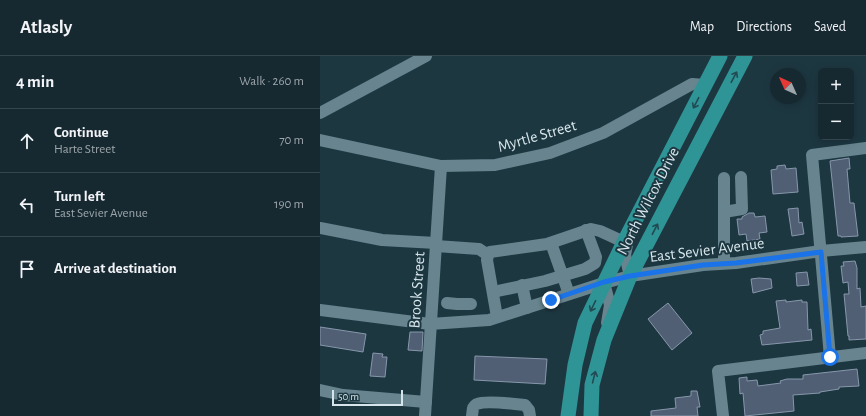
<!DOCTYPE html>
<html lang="en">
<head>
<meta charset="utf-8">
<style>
  body { margin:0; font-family:"Alegreya Sans",sans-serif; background:#1f3139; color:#f1f3f6 }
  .controls { position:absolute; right:12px; top:12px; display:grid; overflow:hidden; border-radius:6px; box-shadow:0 2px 10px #0003 }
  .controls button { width:36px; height:36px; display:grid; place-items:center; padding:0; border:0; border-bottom:1px solid #35454d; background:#162931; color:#f1f3f6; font:20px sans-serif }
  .compass { position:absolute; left:450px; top:12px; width:36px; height:36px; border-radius:50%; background:#162931; box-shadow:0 2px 10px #0003; rotate:315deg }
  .scale { position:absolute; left:12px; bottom:10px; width:71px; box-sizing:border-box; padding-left:4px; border:2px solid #d6e5eb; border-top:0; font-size:11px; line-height:14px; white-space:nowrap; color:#d6e5eb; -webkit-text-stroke:3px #1d3741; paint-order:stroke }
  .stop { position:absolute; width:12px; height:12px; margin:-9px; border:3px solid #1a73e8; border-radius:50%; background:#fff }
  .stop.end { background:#1a73e8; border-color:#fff; box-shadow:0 1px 4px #0008 }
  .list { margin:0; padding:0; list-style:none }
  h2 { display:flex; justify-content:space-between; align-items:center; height:52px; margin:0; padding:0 16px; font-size:17px }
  h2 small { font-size:13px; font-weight:400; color:#9ea6ab }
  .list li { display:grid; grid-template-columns:26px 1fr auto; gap:12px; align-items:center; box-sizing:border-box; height:64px; padding:0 16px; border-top:1px solid #35454d }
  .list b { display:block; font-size:15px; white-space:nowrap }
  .list p { margin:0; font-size:13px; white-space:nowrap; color:#9ea6ab }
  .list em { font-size:13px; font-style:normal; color:#9ea6ab }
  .icon { flex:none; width:22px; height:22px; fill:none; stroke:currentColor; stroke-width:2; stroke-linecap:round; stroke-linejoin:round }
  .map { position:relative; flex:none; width:546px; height:360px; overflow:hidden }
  header { display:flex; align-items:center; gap:24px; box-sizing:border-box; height:56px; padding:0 20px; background:#162931; border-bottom:1px solid #35454d }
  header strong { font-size:19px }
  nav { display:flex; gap:22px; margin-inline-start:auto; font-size:14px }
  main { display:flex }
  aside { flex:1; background:#162931 }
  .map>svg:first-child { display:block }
</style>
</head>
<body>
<header>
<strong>Atlasly</strong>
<nav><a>Map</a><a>Directions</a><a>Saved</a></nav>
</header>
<main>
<aside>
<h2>4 min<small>Walk · 260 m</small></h2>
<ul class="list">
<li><svg class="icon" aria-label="ahead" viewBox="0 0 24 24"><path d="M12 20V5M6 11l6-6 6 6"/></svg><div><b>Continue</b><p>Harte Street</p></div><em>70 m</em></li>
<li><svg class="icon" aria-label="left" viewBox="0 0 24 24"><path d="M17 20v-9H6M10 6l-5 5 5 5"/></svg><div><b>Turn left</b><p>East Sevier Avenue</p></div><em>190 m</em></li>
<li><svg class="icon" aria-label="arrive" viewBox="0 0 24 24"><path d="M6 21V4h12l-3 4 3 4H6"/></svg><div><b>Arrive at destination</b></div></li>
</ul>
</aside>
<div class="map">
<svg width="546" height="360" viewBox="0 0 546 360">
  <rect width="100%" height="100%" fill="#1d3741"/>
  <g fill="#505f73" stroke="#8797ac">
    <polygon points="529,102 530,113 527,113 530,147 534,147 538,180 521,181 521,180 518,180 510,105"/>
    <polygon points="465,109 466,113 476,112 478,136 453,138 451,114 457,113 457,110"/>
    <polygon points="478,152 479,167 482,166 484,178 472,180 468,153"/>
    <polygon points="429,157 434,157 435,161 445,160 447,176 439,177 440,183 427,185 426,178 419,179 417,163 422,163 422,161"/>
    <polygon points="535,205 537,212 537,233 540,232 541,251 546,250 546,283 529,284 529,280 528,280 524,238 529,238 528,226 523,227 521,210 524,210 523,206"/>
    <polygon points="487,216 489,229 477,230 476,217"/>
    <polygon points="439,222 451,223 452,232 433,237 431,223"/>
    <polygon points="466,244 466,246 482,244 482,246 487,246 488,274 491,273 492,284 442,289 440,279 443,278 443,275 460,272 456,245"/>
    <polygon points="348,247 372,277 352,294 328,263"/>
    <polygon points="0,271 46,278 43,296 0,289"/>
    <polygon points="90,276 103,276 102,295 88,294"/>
    <polygon points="53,297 63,298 62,301 67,301 65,321 50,320"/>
    <polygon points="155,300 227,303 225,328 154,324"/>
    <polygon points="537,313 539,330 519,331 519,333 500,336 500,337 473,339 474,355 425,360 423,337 420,338 419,322 427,321 427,325 437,324 438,330 461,327 460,325 467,323 483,323 483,319"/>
    <polygon points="371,335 377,335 380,351 377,351 378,360 331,360 331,355 356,352 355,342 371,340"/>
  </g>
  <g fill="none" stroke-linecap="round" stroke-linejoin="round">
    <g stroke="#67848f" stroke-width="12">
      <polyline points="0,57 106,0"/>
      <polyline points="0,84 121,110 175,109 230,97 283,77 372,28 385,29"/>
      <polyline points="404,122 404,207"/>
      <polyline points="404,156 422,153 421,121"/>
      <polyline points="0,172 62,184 116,187"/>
      <polyline points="308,184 305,199 310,220"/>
      <polyline points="231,187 249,238"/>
      <polyline points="116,190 159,193 168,199"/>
      <polyline points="284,227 290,249 287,267"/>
      <polyline points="202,229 207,252"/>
      <polyline points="173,236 225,225 265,213 275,207 276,201 266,174"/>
      <polyline points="127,247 137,248 151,248"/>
      <polyline points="0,254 110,268 169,264 284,227 310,220 383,209 416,207 501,195 546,191"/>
      <polyline points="177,261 167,204 168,199 170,196 227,188 271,173 280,175 304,186"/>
      <polyline points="510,301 492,99 546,92"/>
      <polyline points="0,334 23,339 106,346"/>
      <polyline points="105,360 121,110"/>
      <path d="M152,360L153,352C153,351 156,348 157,348C165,344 196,348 205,349L209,354L210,360"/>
      <polyline points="403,360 398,315 546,297"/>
    </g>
    <g stroke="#2f9496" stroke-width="15">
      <polyline points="248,360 255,309 265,267 304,186 400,0"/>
      <polyline points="271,360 272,329 284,284 310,220 425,0"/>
    </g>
  </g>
  <defs><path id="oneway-shaft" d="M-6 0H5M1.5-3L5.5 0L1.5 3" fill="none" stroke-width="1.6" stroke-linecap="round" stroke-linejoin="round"/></defs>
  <g stroke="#214a52">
    <use href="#oneway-shaft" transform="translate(414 21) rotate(-62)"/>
    <use href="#oneway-shaft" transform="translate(376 47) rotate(117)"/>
    <use href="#oneway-shaft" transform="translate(335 173) rotate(-63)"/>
    <use href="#oneway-shaft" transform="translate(273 250) rotate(116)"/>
    <use href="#oneway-shaft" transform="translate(274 321) rotate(-76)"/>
  </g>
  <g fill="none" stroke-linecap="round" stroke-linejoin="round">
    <polyline stroke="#1a73e8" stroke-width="5" points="231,244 284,226 310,220 383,209 416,207 501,196 510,301"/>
  </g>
  <g text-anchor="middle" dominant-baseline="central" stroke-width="4" stroke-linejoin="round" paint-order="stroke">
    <g font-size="16" fill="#d6e5eb" stroke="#1d3741">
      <text transform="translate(217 80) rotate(-16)">Myrtle Street</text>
      <text transform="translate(328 145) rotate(-63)">North Wilcox Drive</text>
      <text transform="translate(387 194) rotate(-7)">East Sevier Avenue</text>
      <text transform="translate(97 234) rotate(-86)">Brook Street</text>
    </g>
  </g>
</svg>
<div class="controls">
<button>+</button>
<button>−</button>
</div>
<svg class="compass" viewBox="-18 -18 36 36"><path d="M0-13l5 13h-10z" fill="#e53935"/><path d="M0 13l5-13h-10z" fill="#9ea6ab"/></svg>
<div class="scale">50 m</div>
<div class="stop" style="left:510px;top:301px"></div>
<div class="stop end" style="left:231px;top:244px"></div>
</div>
</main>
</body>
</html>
